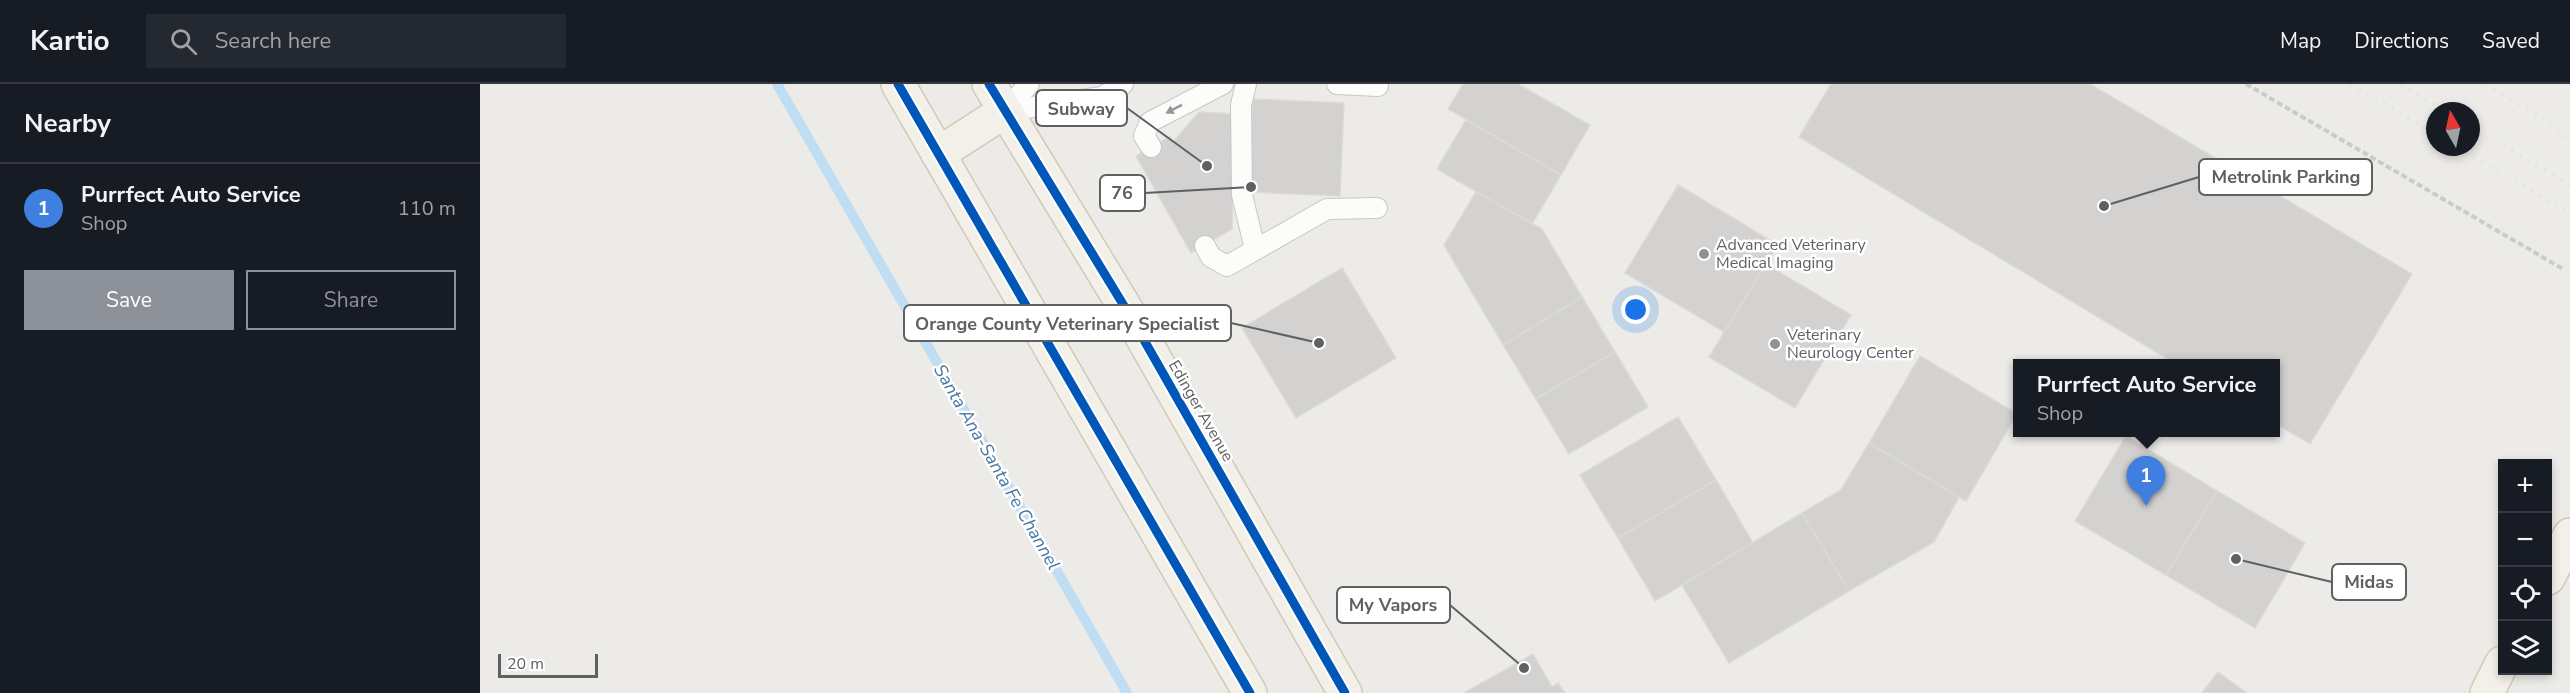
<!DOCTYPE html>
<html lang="en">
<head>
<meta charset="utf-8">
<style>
  body { margin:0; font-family:"Nunito Sans",sans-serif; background:#242831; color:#f1f3f6 }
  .controls { position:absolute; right:18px; bottom:18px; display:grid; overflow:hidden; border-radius:0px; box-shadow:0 3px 9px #0003 }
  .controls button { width:54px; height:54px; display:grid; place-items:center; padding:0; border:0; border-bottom:2px solid #363941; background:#171b24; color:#f1f3f6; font:30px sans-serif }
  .compass { position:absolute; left:1946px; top:18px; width:54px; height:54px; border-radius:50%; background:#171b24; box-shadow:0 3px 9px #0003; rotate:351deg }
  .scale { position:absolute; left:18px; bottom:15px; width:100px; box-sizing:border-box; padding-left:6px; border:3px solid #5d6164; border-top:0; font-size:16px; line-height:21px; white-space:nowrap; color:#5d6164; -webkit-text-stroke:4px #fff; paint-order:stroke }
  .you { position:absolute; left:1156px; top:226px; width:21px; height:21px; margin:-15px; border:4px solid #fff; border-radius:50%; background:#1a73e8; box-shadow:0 0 0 9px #1a73e833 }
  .badge { display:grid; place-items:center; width:39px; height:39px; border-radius:50%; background:#8c9099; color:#fff; font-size:20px; font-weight:700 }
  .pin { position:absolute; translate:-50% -50px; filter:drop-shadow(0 2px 3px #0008) }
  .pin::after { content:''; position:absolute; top:32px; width:21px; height:18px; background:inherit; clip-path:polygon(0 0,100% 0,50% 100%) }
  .popup { position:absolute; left:1533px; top:275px; width:267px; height:78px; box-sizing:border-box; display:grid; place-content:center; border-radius:0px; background:#171b24; filter:drop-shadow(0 2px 4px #0005); font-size:20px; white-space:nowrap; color:#9ea1a6 }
  .popup b { font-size:22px; color:#f1f3f6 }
  .popup::after { content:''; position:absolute; left:50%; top:100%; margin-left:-12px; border:12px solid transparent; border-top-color:#171b24 }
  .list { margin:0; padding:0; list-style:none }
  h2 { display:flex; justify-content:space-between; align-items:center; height:78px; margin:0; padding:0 24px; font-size:26px }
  h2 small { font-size:20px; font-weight:400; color:#9ea1a6 }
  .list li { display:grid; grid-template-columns:39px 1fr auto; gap:18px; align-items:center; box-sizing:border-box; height:90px; padding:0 24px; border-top:2px solid #363941 }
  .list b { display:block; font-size:22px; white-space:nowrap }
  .list p { margin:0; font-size:20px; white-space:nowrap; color:#9ea1a6 }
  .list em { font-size:20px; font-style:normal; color:#9ea1a6 }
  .actions { display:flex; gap:12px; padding:18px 24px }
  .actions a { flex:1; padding:14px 0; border:2px solid #8c9099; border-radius:0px; text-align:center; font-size:21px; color:#8c9099 }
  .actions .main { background:#8c9099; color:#fff }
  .icon { flex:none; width:33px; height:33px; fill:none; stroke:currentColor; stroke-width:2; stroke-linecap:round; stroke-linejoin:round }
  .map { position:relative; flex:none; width:2090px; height:609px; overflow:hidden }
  header { display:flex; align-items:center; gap:36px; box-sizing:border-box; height:84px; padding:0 30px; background:#171b24; border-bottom:2px solid #363941 }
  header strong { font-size:28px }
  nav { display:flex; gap:33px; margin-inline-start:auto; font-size:21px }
  .search { width:420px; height:54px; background:#242831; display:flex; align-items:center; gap:15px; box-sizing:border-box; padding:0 21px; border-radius:0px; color:#9ea1a6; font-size:22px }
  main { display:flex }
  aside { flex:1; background:#171b24 }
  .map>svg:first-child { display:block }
</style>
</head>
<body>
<header>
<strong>Kartio</strong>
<div class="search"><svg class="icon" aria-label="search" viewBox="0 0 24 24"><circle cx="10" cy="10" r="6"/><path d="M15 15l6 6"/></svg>Search here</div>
<nav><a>Map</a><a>Directions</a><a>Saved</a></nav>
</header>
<main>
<aside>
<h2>Nearby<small></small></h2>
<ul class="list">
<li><span class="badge" style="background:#3f7fe0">1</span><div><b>Purrfect Auto Service</b><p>Shop</p></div><em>110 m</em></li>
</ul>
<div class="actions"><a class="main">Save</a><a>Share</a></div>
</aside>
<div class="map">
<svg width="2090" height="609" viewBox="0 0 2090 609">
  <rect width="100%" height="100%" fill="#ecebe7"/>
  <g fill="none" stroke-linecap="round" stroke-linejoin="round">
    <polyline stroke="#bfdef3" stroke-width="10" points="297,0 647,609"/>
  </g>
  <g fill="#d3d2d0" stroke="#dbdad6" stroke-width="1.5">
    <polygon points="983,0 1038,0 1110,41 1081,91 968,25"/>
    <polygon points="1351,0 1610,0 1932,190 1830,360 1795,339 1795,280 1696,280 1319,53"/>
    <polygon points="773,15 864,19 860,112 768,108"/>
    <polygon points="719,28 756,30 752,145 711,169 656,72 690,52 693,58"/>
    <polygon points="986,36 1081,91 1052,140 957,85"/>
    <polygon points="1198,101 1298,161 1244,248 1145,189"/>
    <polygon points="996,108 1062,145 1102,213 1023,261 964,161"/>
    <polygon points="1286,180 1371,231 1315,324 1229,273"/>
    <polygon points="862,184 916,274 816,334 762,244"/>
    <polygon points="1102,213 1135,268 1056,315 1023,261"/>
    <polygon points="1135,268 1168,323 1089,370 1056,315"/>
    <polygon points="1440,272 1537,330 1486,417 1389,359"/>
    <polygon points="1198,333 1236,396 1138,454 1100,391"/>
    <polygon points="1646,352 1737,407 1686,491 1595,437"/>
    <polygon points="1389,359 1479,413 1454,458 1369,507 1322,429 1361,406"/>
    <polygon points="1236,396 1273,459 1175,517 1138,454"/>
    <polygon points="1737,407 1825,459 1775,544 1686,491"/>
    <polygon points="1322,429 1369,507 1249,579 1202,501"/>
    <polygon points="1053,570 1072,603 1078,599 1085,609 984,609"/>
    <polygon points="1738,588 1767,609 1722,609"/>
  </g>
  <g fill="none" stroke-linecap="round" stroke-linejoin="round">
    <defs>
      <g id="lane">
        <polyline points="766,0 761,21 762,111 775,165"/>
        <polyline points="857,0 898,2"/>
        <polyline points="525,27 622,13 643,0"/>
        <polyline points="525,27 549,0"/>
        <polyline points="671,63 664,52 670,38 743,0"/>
        <polyline points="725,162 731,173 747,182 847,125 897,124"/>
      </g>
      <g id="primary">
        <polyline points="418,0 770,609"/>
        <polyline points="509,0 652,235 865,609"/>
        <polyline points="458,70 525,27"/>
        <polyline points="2068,494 2090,451"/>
        <polyline points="2007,609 2022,579"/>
      </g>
    </defs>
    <use href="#lane" stroke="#c7c7c7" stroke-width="22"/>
    <use href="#primary" stroke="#d2c9b7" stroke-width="36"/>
    <polyline stroke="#c9cdca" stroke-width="4" stroke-dasharray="6 3" stroke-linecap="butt" points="1766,0 2083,185"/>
    <use href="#lane" stroke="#fcfcfb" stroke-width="20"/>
    <use href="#primary" stroke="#f2f0e8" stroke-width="33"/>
    <g stroke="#e3e2e2" stroke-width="4.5" stroke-dasharray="1.5 8" stroke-linecap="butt">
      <polyline points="1871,0 1955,50"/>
      <polyline points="1921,0 1966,27"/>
      <polyline points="2006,0 2057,31 2090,56"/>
      <polyline points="1991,42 2090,101"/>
      <polyline points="1977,63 2090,130"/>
    </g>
    <defs>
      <g id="cycleway">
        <polyline points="418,0 770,609"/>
        <polyline points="509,0 652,235 865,609"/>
      </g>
    </defs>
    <use href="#cycleway" stroke="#fff" stroke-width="13"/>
    <use href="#cycleway" stroke="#0057b8" stroke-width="9"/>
  </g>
  <defs><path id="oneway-solid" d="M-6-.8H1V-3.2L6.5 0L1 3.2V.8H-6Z" transform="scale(1.5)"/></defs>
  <use fill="#959799" href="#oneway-solid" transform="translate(694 25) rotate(153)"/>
  <g fill="#8f9192" stroke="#fff" stroke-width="2">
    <circle cx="1224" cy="170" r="6"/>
    <circle cx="1295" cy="260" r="6"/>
  </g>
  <g text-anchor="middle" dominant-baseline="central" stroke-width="5" stroke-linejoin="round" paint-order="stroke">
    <g font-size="16" fill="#5d6164" stroke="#fff" text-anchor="start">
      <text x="1236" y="161">Advanced Veterinary<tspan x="1236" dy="18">Medical Imaging</tspan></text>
      <text x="1307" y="251">Veterinary<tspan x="1307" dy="18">Neurology Center</tspan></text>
    </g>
    <g font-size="16" fill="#5d6164" stroke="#fff">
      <text transform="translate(721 327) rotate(60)">Edinger Avenue</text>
    </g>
    <g font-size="18" font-style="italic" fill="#4775a0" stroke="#fff">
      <text transform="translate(517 383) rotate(60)">Santa Ana-Santa Fe Channel</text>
    </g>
  </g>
  <path fill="none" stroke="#5d6164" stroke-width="2" d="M727 82L647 24M1624 122L1719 93M771 103L665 109M839 259L751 239M1756 475L1852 498M1044 584L970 521"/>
  <g fill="#5d6164" stroke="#fff" stroke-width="2">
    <circle cx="727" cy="82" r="6"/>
    <circle cx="1624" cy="122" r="6"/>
    <circle cx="771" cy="103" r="6"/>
    <circle cx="839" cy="259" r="6"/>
    <circle cx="1756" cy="475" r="6"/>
    <circle cx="1044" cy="584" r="6"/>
  </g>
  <g fill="#fff" stroke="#5d6164" stroke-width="2">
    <rect x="556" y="6" width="91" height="36" rx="6"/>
    <rect x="1719" y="75" width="173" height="36" rx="6"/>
    <rect x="620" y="91" width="45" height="36" rx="6"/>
    <rect x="424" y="221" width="327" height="36" rx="6"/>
    <rect x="1852" y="480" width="74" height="36" rx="6"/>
    <rect x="857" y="503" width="113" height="36" rx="6"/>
  </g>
  <g font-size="18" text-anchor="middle" font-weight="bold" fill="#5d6164">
    <text x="601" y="31">Subway</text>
    <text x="1806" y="99">Metrolink Parking</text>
    <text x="642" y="115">76</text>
    <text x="587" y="246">Orange County Veterinary Specialist</text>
    <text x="1889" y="504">Midas</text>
    <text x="913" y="527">My Vapors</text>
  </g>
</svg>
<div class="controls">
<button>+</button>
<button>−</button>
<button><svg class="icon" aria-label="locate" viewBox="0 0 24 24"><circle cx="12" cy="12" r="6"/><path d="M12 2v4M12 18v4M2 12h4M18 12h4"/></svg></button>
<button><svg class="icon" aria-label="layers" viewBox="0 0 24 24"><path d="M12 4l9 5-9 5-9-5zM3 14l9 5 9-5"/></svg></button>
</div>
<svg class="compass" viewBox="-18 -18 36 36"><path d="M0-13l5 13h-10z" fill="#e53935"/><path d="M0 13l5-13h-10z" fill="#9ea1a6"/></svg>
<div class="scale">20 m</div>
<div class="you"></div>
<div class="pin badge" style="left:1666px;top:422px;background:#3f7fe0">1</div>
<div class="popup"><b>Purrfect Auto Service</b>Shop</div>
</div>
</main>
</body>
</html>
